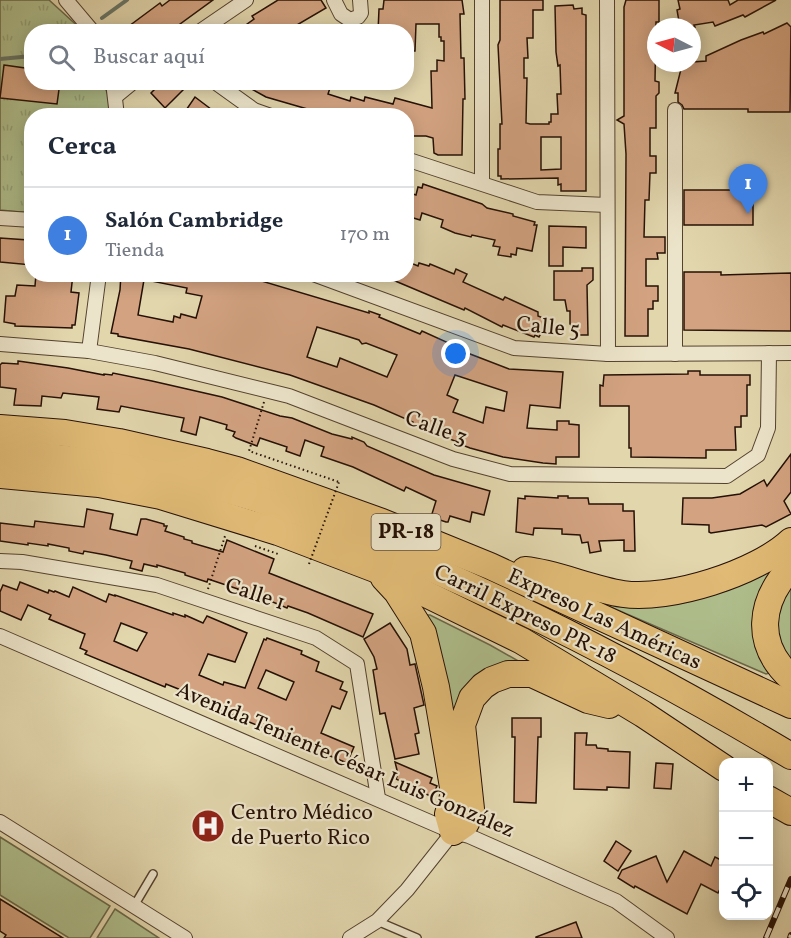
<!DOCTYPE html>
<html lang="es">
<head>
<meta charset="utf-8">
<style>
  body { margin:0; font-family:Vollkorn,serif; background:#f6f6f7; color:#1f2937 }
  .controls { position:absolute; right:18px; bottom:18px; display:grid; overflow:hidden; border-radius:12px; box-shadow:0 3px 15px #0003 }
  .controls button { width:54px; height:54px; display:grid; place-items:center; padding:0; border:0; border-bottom:2px solid #e0e1e3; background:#fff; color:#1f2937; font:30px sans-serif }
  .compass { position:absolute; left:647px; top:18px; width:54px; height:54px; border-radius:50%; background:#fff; box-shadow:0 3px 15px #0003; rotate:276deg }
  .you { position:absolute; left:456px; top:354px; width:21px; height:21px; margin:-15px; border:4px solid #fff; border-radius:50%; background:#1a73e8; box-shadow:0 0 0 9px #1a73e833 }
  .badge { display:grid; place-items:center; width:39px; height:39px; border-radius:50%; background:#d93025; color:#fff; font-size:20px; font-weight:700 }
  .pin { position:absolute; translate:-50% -50px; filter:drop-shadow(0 2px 3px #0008) }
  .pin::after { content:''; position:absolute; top:32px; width:21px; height:18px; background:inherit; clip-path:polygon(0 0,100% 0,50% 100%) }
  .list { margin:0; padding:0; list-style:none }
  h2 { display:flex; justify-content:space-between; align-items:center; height:78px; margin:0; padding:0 24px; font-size:26px }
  h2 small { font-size:20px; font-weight:400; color:#747a83 }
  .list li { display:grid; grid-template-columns:39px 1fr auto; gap:18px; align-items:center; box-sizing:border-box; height:96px; padding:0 24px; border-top:2px solid #e0e1e3 }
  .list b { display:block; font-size:22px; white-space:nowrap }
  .list p { margin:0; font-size:20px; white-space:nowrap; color:#747a83 }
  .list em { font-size:20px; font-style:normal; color:#747a83 }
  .icon { flex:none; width:33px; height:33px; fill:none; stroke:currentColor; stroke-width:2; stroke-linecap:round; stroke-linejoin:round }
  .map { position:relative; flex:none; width:791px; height:938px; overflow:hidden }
  .search { position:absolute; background:#fff; box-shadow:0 3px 15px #0003; left:24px; top:24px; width:390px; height:66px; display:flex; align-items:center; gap:15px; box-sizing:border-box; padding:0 21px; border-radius:24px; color:#747a83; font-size:22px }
  .panel { position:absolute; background:#fff; box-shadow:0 3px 15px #0003; left:24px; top:108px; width:390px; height:174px; border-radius:24px }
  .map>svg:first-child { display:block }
</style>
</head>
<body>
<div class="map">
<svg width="791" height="938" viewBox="0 0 791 938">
  <defs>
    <pattern id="park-tufts" width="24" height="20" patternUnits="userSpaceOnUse" patternTransform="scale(1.5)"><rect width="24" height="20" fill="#afbf8d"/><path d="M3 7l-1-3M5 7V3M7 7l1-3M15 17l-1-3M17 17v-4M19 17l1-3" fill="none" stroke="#96a378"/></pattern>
  </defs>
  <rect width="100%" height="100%" fill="#e2d6ad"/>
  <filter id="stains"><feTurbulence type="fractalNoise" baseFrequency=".00333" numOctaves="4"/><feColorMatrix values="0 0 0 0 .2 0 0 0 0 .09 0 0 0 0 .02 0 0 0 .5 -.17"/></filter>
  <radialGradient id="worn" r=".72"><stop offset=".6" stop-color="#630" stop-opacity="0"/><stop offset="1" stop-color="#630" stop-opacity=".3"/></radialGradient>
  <g fill="#afbf8d" stroke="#6a6849" stroke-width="1.5">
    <polygon points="791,548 772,576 770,673 766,674 606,605 607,599"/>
    <polygon points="791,577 791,672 782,659 775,613"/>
    <polygon points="426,615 430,615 490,645 529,667 518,667 454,731"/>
    <polygon points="0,837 110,906 90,938 69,938 0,895"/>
    <polygon points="115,909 159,938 97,938"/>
  </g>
  <polygon fill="url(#park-tufts)" stroke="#6a6849" stroke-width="1.5" points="0,0 49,0 83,31 32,32 32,82 103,83 109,97 109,115 32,116 31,213 0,210"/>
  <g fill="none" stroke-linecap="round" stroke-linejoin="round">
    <g stroke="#687567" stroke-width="4">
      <polyline points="102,18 127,0"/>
      <polyline points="0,59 32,56"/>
    </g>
  </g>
  <g fill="#d3a381" stroke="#251005" stroke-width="1.5" fill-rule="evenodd">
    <polygon points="170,0 213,0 169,32 121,32 160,3 162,6"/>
    <polygon points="278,0 321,0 326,8 285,32 236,32 254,19 252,16"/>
    <polygon points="384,0 462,0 464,14 460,14 461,58 464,58 465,99 463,99 462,155 438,155 434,153 433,138 426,136 406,136 406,116 328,115 266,97 239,82 332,82 328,94 350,101 351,97 364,101 365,97 393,104 395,98 432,108 431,71 437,71 437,60 444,61 444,41 441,41 441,37 439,37 439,24 416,24 415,51 406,51 406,32 378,32 379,9 383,9"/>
    <path d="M500,0H543V10H533V38H527L528,58H524V78H527L526,123L530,124H549V122H551V114H558L557,94H561L560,65L558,66L556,52L555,6L573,5L574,9L582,8V14L586,15V191H561V184L558,185V178L501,179V176H498V149H500V124H502L498,45L500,40ZM541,137H561V169L541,170Z"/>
    <polygon points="626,0 659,0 659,22 656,22 655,81 659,82 659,93 656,96 656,128 650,128 650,156 656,156 656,173 650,173 649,200 645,200 644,237 665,237 665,253 657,253 658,259 646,259 646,286 658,286 658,301 653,301 653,309 648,309 648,336 625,336 626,154 624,124 617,120 624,116 624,7"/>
    <polygon points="678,0 728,0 730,5 738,0 776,0 745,17 743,15 715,26 713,22 694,25 695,27 680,27 677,10 680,9"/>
    <polygon points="787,23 791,27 790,112 748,112 748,109 684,109 682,105 678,102 678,93 675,93 682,65 692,62 706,61 706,56 741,40 763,32 764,34"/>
    <polygon points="4,65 32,69 32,82 60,82 57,104 0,98"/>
    <polygon points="162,82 191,82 165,108 151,93"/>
    <polygon points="195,97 220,116 182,116"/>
    <polygon points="423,184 482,204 487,208 513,214 513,216 535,222 534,225 537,225 532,251 517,248 516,255 511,254 511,257 498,255 500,247 493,246 495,240 472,235 471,237 455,233 441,227 443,220 422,213 420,220 407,216 413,194 416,195 418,187 422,188"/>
    <rect x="684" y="190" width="69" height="35"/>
    <polygon points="549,226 586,227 586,248 563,247 563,266 549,266"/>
    <polygon points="0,238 28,240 27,246 32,246 32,265 0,262"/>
    <polygon points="406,261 418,266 419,263 429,266 430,264 454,274 456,269 467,274 463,282 503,300 505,297 538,312 538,316 548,320 539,337 535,335 534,337 503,325 502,327 465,308 464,310 381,275 406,274"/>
    <polygon points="582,268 593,268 593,280 587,285 588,335 580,335 570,324 570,311 567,311 565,300 554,300 554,271 582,271"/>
    <polygon points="684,272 721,272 721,275 791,273 791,331 684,330"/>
    <polygon points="36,274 73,274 71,292 79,293 75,325 72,325 72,328 15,326 15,324 4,322 6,296 15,296 17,285 35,286"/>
    <path d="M121,274H145L138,315L173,322L174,316L180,318L181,314L196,318L202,296L186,293L187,288L146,280L147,274H229L248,279V277L369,313V311L380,315L379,317L420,334L422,331L453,345L452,347L509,369L563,372L560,408L530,405L527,428L557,430V421H569V424L579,425V457H556V464L543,463L503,457L470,448L457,443L458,442L425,430L412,424L413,422L374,405L290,375L189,349L118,336V334L111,333L120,290ZM317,327L337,333L359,340L362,344L366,343L397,355L387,377L340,358L337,367L307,357ZM455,375L507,392L504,411L486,407L483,423L453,412L458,400L447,395Z"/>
    <polygon points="18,361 68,368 104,375 104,374 112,375 113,373 152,381 222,397 280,416 292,418 332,434 352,439 352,437 364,442 367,446 434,475 490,491 484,515 472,512 470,522 450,516 448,522 446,522 431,517 436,501 406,487 404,491 353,467 321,456 324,447 305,440 300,456 286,451 287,447 260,438 257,446 236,438 233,436 235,432 226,429 227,425 200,417 196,435 181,431 184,418 121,406 119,412 97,409 99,397 63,393 61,398 42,396 41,406 14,405 16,389 0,387 0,365 2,363 18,364"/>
    <polygon points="688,371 700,371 700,375 750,375 750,385 747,385 747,416 741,416 741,427 735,427 736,450 706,450 706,458 631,457 631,448 629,448 629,406 600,406 600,385 603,386 604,375 688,374"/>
    <polygon points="791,454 791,492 784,501 791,514 766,527 762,525 711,533 709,532 709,525 682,524 683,498 712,498 740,494 764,480 767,486"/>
    <polygon points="525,496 558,498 558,496 568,496 568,498 588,498 589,504 623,504 623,511 634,511 635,551 624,551 624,540 599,541 601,551 590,553 588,542 582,543 580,535 562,534 562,529 534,528 533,535 516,532 518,498 525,499"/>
    <polygon points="87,509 113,514 110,529 137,535 141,519 146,519 164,524 164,526 167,526 165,531 184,537 184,539 192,541 192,543 223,552 227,540 274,559 269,573 373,614 363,637 308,613 288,606 287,608 261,597 260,600 237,592 238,589 208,579 207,582 185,575 185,573 157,565 157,567 144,564 142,571 130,568 132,561 106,555 84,551 83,554 69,551 69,548 48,544 48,546 28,543 28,545 0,541 0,523 34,527 35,521 84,527"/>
    <path d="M20,582L48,593L49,590L54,592L55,591L69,597L73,587L106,602L109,594L115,596V595L173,615V613L185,617V615L203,623L207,616L247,633L235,662L208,654L199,675L223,685L224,682L245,688L264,639L266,640L267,638L302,651L301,654L319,662L316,671L343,682L340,689L347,692L340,709L332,706L321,733L354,747L347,763L328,755L329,753L249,722L185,694L186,692L166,684L165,687L85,654L87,651L80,648L85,634L49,619L51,615L28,605L21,620L0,611V592L3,585L17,590ZM121,623L147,633L137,651L114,641ZM266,670L294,682L286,700L258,688Z"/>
    <polygon points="390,623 407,649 410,665 415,664 424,705 414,708 419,733 415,734 419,754 395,759 385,713 380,714 373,670 377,669 374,657 364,639"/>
    <polygon points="512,718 541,718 541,737 538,737 536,803 514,802 515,737 512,737"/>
    <polygon points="575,733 587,733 586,745 596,745 597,748 608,749 608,751 630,752 629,788 607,787 607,790 574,789"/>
    <polygon points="395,762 432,778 430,783 437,786 432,797 396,779 398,774"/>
    <polygon points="656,763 673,764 671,789 654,788"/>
    <polygon points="616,841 631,851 618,871 604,861"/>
    <polygon points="684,851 711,866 715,857 723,861 723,883 718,893 701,884 687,914 635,886 634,888 618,878 622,870 656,856 667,882"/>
    <polygon points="0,899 63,938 4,938 6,935 0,931"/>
    <polygon points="576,922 582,938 536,938 536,937"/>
  </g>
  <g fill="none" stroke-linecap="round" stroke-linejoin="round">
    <defs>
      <g id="service">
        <polyline points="134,906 153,874"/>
        <polyline points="377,921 417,938"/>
      </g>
      <g id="minor">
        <polyline points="66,0 93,32"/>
        <polyline points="334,0 341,14 350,20 358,17 361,13 360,0"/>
        <polyline points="482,0 482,183"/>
        <polyline points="607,0 608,354"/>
        <polyline points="199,32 246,0"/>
        <polyline points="113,82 117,116"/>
        <polyline points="215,82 254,110 271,116"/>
        <polyline points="116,96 133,82"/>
        <polyline points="406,159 537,202 607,205"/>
        <polyline points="0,218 32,220"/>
        <polyline points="313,274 514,348 608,354 791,353"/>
        <polyline points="0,344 89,351 155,363 289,396 453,459 510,474 727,476 758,455 768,428 769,353"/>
        <polyline points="89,351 99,274"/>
        <polyline points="675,354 675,110"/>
        <polyline points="0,561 22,562 157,585 316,638 357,664 378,798"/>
        <polyline points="0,636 453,832 469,836 616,901 667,938"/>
        <polyline points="0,822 185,938"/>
        <polyline points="350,938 377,921 407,890 453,832"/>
      </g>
      <g id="motorway">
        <polyline points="0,428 65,433 119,442 207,462 237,470 382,522 490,566 791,705"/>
        <path d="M0,452C83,459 165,472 245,495C301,512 356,535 409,559C540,615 668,683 791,756"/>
        <polyline points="0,475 99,484 161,496 278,532 375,569 522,641 643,714 724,768"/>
        <path d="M791,567C759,602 754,644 791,678"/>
        <path d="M525,570C557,573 590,589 623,594C669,601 757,573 791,541"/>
        <polyline points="384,578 397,592 423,633 436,687 454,793 448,814 453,832 466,823 471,809 462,725 472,698 483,686 492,680 508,674 532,674 588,700 609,705"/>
        <polyline points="768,799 791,812"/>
      </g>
    </defs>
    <use href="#service" stroke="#54422f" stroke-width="10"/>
    <use href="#minor" stroke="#54422f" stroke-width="16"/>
    <use href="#motorway" stroke="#251005" stroke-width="28"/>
    <g stroke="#251005" stroke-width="2" stroke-dasharray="1.5 3" stroke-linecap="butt">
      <polyline points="264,402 249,451 339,482"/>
      <polyline points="255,546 278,554"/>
      <polyline points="208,589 225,536 227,537"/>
    </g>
    <use href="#service" stroke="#ece4ca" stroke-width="7"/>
    <use href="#minor" stroke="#ece4ca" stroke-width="14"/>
    <use href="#motorway" stroke="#e1bb76" stroke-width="26"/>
    <defs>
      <g id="rail">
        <polyline points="766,938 791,879"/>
        <polyline points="790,938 791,935"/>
      </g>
    </defs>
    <use href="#rail" stroke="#251005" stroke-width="6"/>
    <use href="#rail" stroke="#ece4ca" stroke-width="4" stroke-dasharray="11" stroke-linecap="butt"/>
    <polyline stroke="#251005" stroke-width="2" stroke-dasharray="1.5 3" stroke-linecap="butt" points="309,564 339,482"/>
  </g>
  <defs>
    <symbol id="hospital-disc" viewBox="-11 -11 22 22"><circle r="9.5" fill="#8f2418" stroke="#ece4ca"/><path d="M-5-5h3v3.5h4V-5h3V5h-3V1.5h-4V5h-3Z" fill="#fff"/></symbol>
  </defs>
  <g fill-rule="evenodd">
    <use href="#hospital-disc" x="189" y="807" width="38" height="38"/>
  </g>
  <g text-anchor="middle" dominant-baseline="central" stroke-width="4.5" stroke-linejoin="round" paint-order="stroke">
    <rect fill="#ece4ca" stroke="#615040" stroke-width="1.5" x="371.5" y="514" width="69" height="36" rx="4.5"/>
    <g font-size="21" font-weight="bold" fill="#251005">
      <text x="406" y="532">PR-18</text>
    </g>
    <g font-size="22" fill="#251005" stroke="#ece4ca">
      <text transform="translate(548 328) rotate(6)">Calle 5</text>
      <text transform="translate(436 429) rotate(20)">Calle 3</text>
      <text transform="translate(255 595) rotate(18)">Calle 1</text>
      <text transform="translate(525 615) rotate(26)">Carril Expreso PR-18</text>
      <text transform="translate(604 620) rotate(25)">Expreso Las Américas</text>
      <text transform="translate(345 761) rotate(23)">Avenida Teniente César Luis González</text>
    </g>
    <g font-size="22" fill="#251005" stroke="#ece4ca" text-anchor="start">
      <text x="231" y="813">Centro Médico<tspan x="231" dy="25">de Puerto Rico</tspan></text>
    </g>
  </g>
  <rect width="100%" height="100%" filter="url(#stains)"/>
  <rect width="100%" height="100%" fill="url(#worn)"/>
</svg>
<div class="controls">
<button>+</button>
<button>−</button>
<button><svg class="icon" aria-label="locate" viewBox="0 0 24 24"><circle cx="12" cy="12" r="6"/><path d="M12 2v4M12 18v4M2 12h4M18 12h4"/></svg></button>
</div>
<svg class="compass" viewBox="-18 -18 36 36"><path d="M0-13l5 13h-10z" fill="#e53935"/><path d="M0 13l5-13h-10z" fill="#747a83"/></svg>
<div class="you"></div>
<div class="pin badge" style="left:748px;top:214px;background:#3f7fe0">1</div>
<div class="search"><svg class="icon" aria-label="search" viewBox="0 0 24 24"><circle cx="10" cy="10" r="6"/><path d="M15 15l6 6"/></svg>Buscar aquí</div>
<section class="panel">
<h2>Cerca<small></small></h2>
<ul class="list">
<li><span class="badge" style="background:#3f7fe0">1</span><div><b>Salón Cambridge</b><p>Tienda</p></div><em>170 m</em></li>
</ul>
</section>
</div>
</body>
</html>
